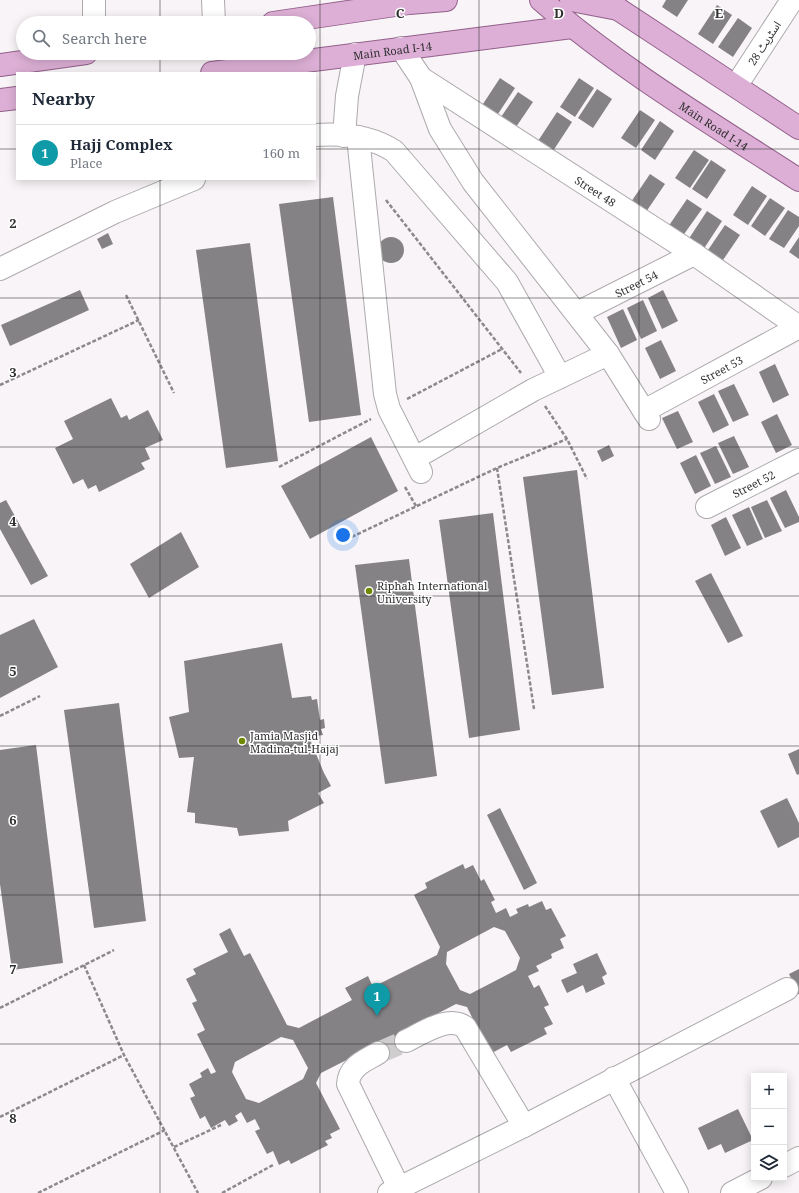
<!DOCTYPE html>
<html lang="en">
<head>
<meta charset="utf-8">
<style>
  body { margin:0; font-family:"Noto Serif","Noto Sans Arabic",serif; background:#f2f2f3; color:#1f2937 }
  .controls { position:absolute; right:12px; bottom:12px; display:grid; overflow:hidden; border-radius:0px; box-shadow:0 2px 10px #0003 }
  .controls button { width:36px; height:36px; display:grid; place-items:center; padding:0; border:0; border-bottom:1px solid #e0e1e3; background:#fff; color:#1f2937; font:20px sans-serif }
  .you { position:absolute; left:343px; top:535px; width:14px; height:14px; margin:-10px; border:3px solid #fff; border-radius:50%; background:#1a73e8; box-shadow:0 0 0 6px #1a73e833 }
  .badge { display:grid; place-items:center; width:26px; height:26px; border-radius:50%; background:#db2777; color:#fff; font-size:13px; font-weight:700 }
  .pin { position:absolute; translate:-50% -33px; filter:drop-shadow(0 1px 2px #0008) }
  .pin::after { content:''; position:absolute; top:21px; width:14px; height:12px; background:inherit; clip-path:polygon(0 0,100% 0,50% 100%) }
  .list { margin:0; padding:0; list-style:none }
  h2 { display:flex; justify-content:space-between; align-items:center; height:52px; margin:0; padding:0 16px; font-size:17px }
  h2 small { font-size:13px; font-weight:400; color:#747a83 }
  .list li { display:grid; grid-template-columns:26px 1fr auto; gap:12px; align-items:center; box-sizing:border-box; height:56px; padding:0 16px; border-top:1px solid #e0e1e3 }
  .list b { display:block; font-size:15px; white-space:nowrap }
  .list p { margin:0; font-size:13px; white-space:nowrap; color:#747a83 }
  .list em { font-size:13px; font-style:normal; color:#747a83 }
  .icon { flex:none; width:22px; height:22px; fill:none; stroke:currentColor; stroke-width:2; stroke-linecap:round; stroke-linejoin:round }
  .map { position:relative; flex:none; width:799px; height:1193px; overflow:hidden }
  .search { position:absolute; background:#fff; box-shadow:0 2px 10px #0003; left:16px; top:16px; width:300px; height:44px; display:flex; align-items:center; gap:10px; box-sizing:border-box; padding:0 14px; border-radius:22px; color:#747a83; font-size:15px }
  .panel { position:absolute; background:#fff; box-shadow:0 2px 10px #0003; left:16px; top:72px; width:300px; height:108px; border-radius:0px }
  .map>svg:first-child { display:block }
</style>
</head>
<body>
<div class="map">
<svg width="799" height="1193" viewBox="0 0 799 1193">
  <rect width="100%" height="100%" fill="#f8f4f7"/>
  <g fill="#858285" fill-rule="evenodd">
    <polygon points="666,0 688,0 677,17 662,7"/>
    <polygon points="717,5 732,15 713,44 698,34"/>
    <polygon points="738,18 752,28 733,57 718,47"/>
    <polygon points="500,78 515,88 496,117 481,107"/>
    <polygon points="579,78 594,88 575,117 560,107"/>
    <polygon points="597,89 612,99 593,128 578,118"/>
    <polygon points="518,92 533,102 514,130 499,120"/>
    <polygon points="640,110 655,120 636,148 621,138"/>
    <polygon points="557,112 572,122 553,151 538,141"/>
    <polygon points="660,121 674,131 655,160 641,150"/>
    <polygon points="694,150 709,160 690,188 675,178"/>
    <polygon points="711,160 726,170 707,199 692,189"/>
    <polygon points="650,174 665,184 646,212 631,202"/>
    <polygon points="752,186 767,196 748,225 733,215"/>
    <polygon points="333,197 361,415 309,422 279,204"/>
    <polygon points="770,198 785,208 765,236 751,226"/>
    <polygon points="687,199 702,209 682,237 668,227"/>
    <polygon points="788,210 799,217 799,226 784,248 769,239"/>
    <polygon points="707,211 722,221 703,250 688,240"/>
    <polygon points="725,225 740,235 721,263 706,253"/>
    <polygon points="108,233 113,244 102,249 97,239"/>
    <polygon points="799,237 799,259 789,252"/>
    <circle cx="391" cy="250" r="13"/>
    <polygon points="250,243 278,461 226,468 196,250"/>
    <polygon points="80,290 89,310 10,346 1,325"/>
    <polygon points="663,290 678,321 662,329 648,298"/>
    <polygon points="643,300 657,331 641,339 627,308"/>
    <polygon points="623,309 637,340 621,348 607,317"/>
    <polygon points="661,340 676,371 660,379 645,348"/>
    <polygon points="775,364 789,395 773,403 759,372"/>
    <polygon points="734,384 749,415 733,422 718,391"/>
    <polygon points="714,394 729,425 713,433 698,402"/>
    <polygon points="111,398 121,418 127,415 129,420 148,410 163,440 145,448 150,459 141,463 145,469 99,492 96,485 88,489 83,479 73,484 55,448 73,439 64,421"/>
    <polygon points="678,411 693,442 677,449 662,418"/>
    <polygon points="777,414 792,445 776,453 761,422"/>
    <polygon points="734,436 749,467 733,474 718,443"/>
    <polygon points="371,437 398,491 310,539 281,486"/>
    <polygon points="609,445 614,456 602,462 597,451"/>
    <polygon points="716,446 731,477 715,484 700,453"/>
    <polygon points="696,455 711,486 695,494 680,463"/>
    <polygon points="577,470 604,688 552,695 523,477"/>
    <polygon points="786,490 799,517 799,522 785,528 770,498"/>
    <polygon points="6,500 48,576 31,585 0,529 0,503"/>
    <polygon points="767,500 782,531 765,538 751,507"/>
    <polygon points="749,507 763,539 747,546 732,515"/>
    <polygon points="493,513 520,730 469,738 439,520"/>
    <polygon points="726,517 741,548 725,556 711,525"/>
    <polygon points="181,532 199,567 149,598 130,564"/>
    <polygon points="409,559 437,776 385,784 355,565"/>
    <polygon points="711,573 743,636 728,643 695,581"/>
    <polygon points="34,619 58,667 0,698 0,635"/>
    <polygon points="282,643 292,698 311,696 312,700 317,699 320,720 324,719 325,728 321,729 323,735 309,737 324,773 331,786 318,793 324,803 288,821 289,831 239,836 237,828 195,823 195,813 187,812 194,757 179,758 169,717 189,712 184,661"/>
    <polygon points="119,703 146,921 94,928 64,710"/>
    <polygon points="36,745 63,963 12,970 0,884 0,750"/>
    <polygon points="799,749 799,774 797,775 788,754"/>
    <polygon points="787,798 799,823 799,837 778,848 760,811"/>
    <polygon points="500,808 537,883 524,890 487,815"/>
    <path d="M463,864L465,869L473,865L481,881L484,879L495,900L491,902L496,913L506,908L510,917L518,913L516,909L528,904L529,907L542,901L546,910L551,908L566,936L560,939L564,948L551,954L552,958L536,966L539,971L528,976L534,988L539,985L549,1005L544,1007L553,1024L544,1028L547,1034L511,1052L507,1045L490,1054L467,1007L456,1004L402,1032L410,1048L383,1062L374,1046L321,1073L316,1083L340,1129L330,1134L332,1138L325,1141L328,1145L291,1164L289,1160L279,1165L273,1151L267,1154L255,1131L260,1129L255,1119L247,1123L241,1112L235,1116L238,1121L229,1126L225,1120L211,1128L205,1116L200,1119L190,1098L195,1096L189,1084L202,1077L200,1073L208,1068L211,1074L216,1072L197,1034L205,1030L192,1003L197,1001L186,979L196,974L193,969L228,952L219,934L230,928L244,956L250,953L287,1025L299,1028L352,1000L345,988L368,976L373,987L437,955L440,947L414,895L427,888L425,883ZM494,927L505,931L520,958L516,970L470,994L460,990L446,964L447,952ZM281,1037L293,1040L308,1068L303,1079L259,1103L246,1099L232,1072L235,1062Z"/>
    <polygon points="597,953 607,974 602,977 605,984 586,993 583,985 567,993 561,980 577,973 573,964"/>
    <polygon points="799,969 799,995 789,974"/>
    <polygon points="738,1109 753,1140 725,1153 721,1144 708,1150 698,1128"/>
  </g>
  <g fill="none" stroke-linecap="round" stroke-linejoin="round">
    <polyline stroke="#d0cdcf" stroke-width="22" stroke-dasharray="22 11" stroke-linecap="butt" points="378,1053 406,1041"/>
    <defs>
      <g id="minor">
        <polyline points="94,0 94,23"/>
        <polyline points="213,0 214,23"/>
        <path id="s1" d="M401,48L421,78L694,254L799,327"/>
        <polyline points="421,78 440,129 473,182 608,354 649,419"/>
        <polyline points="736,86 792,0"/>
        <path d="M315,135C342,133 371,136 394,151L507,282L560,377"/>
        <polyline points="344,136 347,96 355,54"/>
        <polyline points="358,137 385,394 389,409 421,472"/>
        <polyline points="0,269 115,212 194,179"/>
        <path id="s2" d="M577,313L694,254"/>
        <path id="s3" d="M644,411L799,327"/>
        <polyline points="415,458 533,390 608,354"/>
        <path id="s4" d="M707,507L799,460"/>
        <path d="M406,1041C423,1033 448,1015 465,1027L524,1126"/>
        <path d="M378,1053C365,1061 349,1066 348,1084L399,1188"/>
        <polyline points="614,1078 677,1193"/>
        <polyline points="784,1166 799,1158"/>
        <polyline points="389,1193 524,1126 787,989"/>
        <polyline points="732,1193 761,1178"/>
      </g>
      <g id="major">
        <path id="s5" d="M541,0C620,69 711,123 799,180"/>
        <polyline points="571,0 618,9"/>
        <polyline points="607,0 618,9 799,128"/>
        <polyline points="273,23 409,3 446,0"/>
        <polyline points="0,65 86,53"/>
        <path id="s6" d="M212,73L572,27"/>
        <polyline points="0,100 17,98"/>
      </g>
    </defs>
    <use href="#minor" stroke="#adaaad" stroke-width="24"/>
    <use href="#major" stroke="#92608a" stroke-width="24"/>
    <g stroke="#8b898b" stroke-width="2.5" stroke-dasharray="4 2" stroke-linecap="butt">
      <polyline points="386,200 521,373"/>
      <polyline points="126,295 174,393"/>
      <polyline points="0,385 139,320"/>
      <polyline points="407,399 502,349"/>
      <polyline points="545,406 567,439 587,479"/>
      <polyline points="279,467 371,419"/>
      <polyline points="497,468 534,709"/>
      <polyline points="405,487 416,506"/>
      <polyline points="341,542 497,468 567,439"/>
      <polyline points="0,716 40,696"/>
      <polyline points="84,965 124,1055 198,1193"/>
      <polyline points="0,1008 114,950"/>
      <polyline points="0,1117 124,1055"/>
      <polyline points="174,1147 221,1125"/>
      <polyline points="38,1193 165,1130"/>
      <polyline points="222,1193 273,1165"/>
    </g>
    <use href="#minor" stroke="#fff" stroke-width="22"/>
    <use href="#major" stroke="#ddafd6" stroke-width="22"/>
  </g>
  <path fill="none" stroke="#313031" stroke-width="1" stroke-opacity="0.55" d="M160,0V23M320,0V1193M479,0V1193M639,0V1193M160,53V73M0,149H17M315,149H799M160,179V1193M0,298H799M0,447H799M0,596H799M0,746H799M0,895H799M0,1044H799"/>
  <g fill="#6e8900" stroke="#fff" stroke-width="1.5">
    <circle cx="369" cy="591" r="4"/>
    <circle cx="242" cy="741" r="4"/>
  </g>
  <g text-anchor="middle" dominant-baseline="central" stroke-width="3" stroke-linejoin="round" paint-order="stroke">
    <g font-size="11" fill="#313031" stroke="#fff">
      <text transform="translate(764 43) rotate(-57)">اسٹریٹ 28</text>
      <text stroke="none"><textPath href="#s6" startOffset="182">Main Road I-14</textPath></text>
      <text stroke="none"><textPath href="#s5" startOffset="214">Main Road I-14</textPath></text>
      <text stroke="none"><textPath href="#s1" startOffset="244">Street 48</textPath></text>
      <text stroke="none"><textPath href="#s2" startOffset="66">Street 54</textPath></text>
      <text stroke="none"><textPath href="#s3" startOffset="88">Street 53</textPath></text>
      <text stroke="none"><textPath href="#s4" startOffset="52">Street 52</textPath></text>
    </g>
    <g font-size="11" fill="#313031" stroke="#fff" text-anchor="start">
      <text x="377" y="585">Riphah International<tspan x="377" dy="13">University</tspan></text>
      <text x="250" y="735">Jamia Masjid<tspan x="250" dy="13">Madina-tul-Hajaj</tspan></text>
    </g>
  </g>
  <g font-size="13" text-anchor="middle" font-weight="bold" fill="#313031" stroke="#fff" stroke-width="3" stroke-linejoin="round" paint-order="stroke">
    <text x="400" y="18">C</text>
    <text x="559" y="18">D</text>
    <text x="719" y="18">E</text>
    <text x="13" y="228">2</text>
    <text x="13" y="377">3</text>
    <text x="13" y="526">4</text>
    <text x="13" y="676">5</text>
    <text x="13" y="825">6</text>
    <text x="13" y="974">7</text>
    <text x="13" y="1123">8</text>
  </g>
</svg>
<div class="controls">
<button>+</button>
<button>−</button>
<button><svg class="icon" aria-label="layers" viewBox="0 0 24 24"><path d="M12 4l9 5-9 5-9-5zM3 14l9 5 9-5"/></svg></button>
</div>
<div class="you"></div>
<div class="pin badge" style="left:377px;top:1016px;background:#0f9aa8">1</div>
<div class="search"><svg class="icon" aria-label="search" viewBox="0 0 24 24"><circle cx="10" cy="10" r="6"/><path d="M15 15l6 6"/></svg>Search here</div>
<section class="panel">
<h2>Nearby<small></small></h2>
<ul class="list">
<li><span class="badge" style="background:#0f9aa8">1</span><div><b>Hajj Complex</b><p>Place</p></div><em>160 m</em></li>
</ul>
</section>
</div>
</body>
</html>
